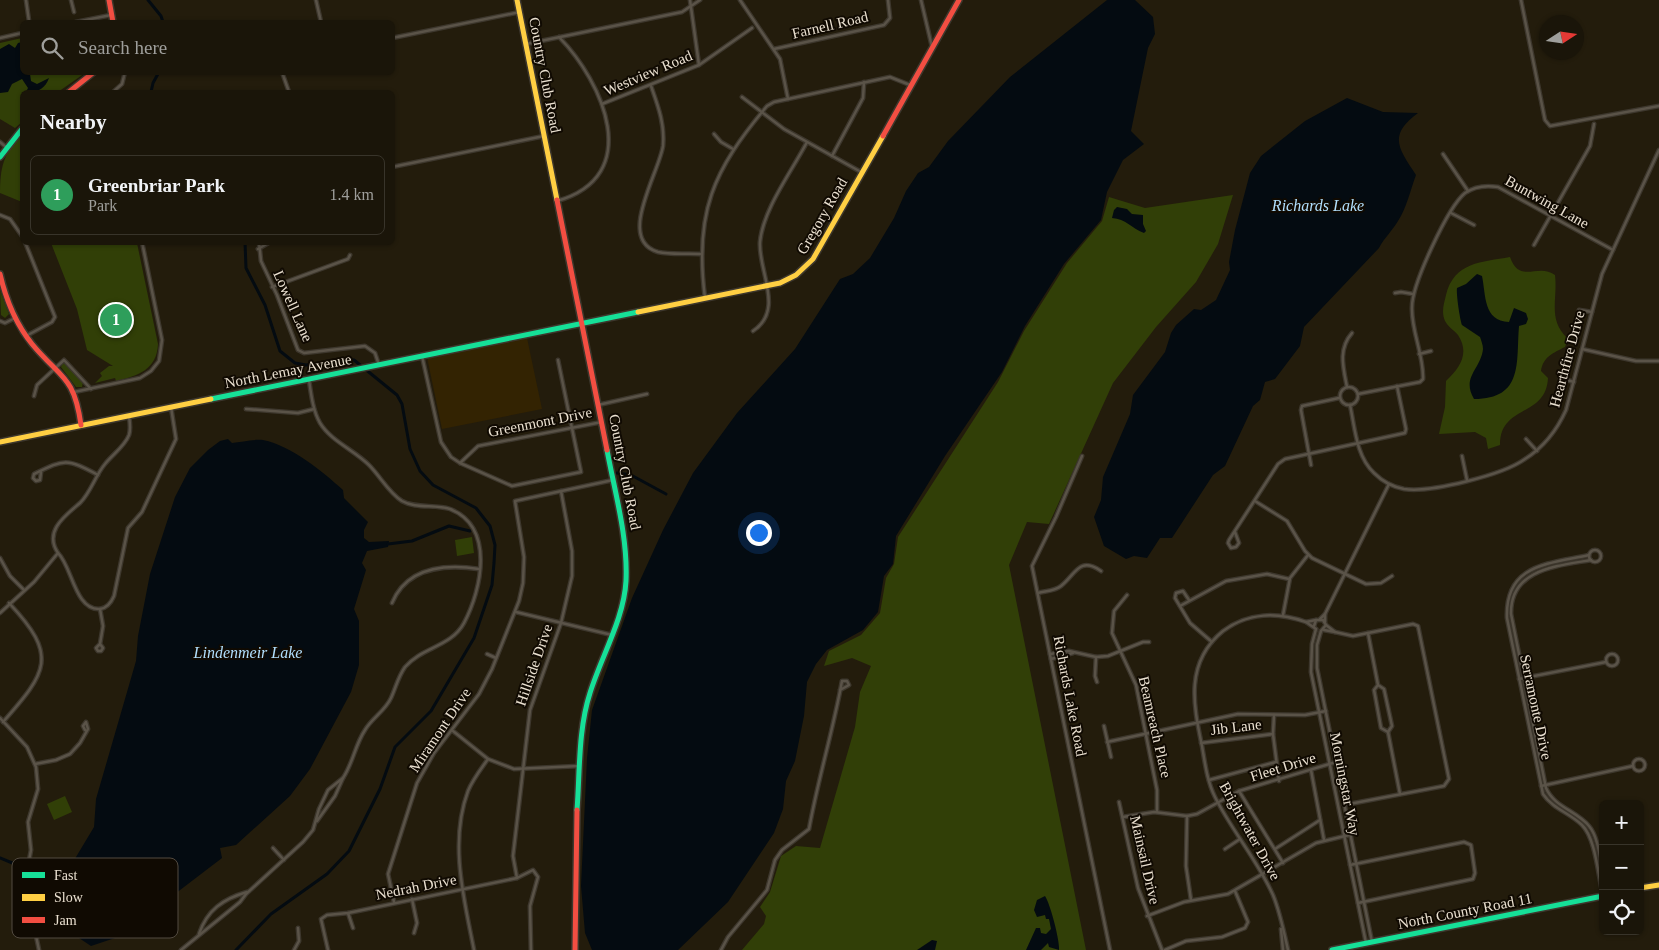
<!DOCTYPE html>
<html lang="en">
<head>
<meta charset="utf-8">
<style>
  body { margin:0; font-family:Georgia,serif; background:#231e12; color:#f1f3f6 }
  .controls { position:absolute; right:15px; bottom:15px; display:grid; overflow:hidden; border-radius:8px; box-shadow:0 1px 4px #0004 }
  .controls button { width:45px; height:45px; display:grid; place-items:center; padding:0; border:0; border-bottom:1px solid #38342a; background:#1a1509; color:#f1f3f6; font:25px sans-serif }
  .compass { position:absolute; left:1539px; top:15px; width:45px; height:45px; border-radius:50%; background:#1a1509; box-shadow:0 1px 4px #0004; rotate:78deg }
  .you { position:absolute; left:758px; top:532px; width:18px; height:18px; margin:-12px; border:4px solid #fff; border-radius:50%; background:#1a73e8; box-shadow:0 0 0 8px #1a73e833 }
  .badge { display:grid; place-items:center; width:32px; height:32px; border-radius:50%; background:#a59c8c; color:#fff; font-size:16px; font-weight:700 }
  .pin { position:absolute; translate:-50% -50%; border:2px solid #fff; box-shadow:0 1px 5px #0006 }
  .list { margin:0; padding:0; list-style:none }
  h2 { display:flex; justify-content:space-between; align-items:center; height:65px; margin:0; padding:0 20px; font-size:21px }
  h2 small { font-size:16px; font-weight:400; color:#9f9f9c }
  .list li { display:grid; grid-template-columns:32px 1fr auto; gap:15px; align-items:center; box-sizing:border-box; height:80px; margin:0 10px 10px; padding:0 10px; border:1px solid #38342a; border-radius:8px }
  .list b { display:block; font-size:19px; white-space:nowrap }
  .list p { margin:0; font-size:16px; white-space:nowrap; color:#9f9f9c }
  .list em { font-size:16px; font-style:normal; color:#9f9f9c }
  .icon { flex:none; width:28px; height:28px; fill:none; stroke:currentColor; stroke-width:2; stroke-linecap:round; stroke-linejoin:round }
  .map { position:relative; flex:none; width:1659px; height:950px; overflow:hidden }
  .search { position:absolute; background:#1a1509; box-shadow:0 1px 4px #0004; left:20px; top:20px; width:375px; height:55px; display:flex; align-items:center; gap:12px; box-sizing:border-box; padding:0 18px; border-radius:8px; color:#9f9f9c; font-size:19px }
  .panel { position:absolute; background:#1a1509; box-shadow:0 1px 4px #0004; left:20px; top:90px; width:375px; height:155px; border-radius:8px }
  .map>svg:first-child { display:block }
</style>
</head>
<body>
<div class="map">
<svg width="1659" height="950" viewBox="0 0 1659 950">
  <rect width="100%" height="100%" fill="#231c0c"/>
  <polygon fill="#332302" points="527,338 542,409 442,429 427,357"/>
  <g fill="#313f07">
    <polygon points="22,38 22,72 85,73 58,92 22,92 22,122 15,128 0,119 0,43"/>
    <path d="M22,136V202L0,193C0,169 3,152 22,136Z"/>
    <polygon points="1233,195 1218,244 1196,282 1156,327 1113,383 1049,524 1027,522 1009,565 1086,950 742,950 764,924 766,916 760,907 770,892 781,856 796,846 820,848 855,727 860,692 871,666 852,658 824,666 829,651 861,635 880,613 886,578 894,564 898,537 998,382 1024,331 1067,263 1102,221 1109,197 1145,208"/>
    <path d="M51,243H137L158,344C157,370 137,376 116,381L115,378L95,383L102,376L100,373L109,366H113L87,350L77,309Z"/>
    <path d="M1510,257C1520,285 1538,262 1555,275C1558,300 1547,319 1568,339L1565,347C1553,353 1543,357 1541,371L1548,378C1546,418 1500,404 1500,445L1488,449L1486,438L1475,432L1439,434L1445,407L1446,381C1460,368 1470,353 1458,335C1454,330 1448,327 1445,321C1441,311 1444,304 1446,295C1454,262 1482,262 1510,257Z"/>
    <polygon points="0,290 9,314 5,318 1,315"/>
    <polygon points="63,362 83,382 82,387 76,387 61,367"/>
    <polygon points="472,537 474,553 457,556 455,540"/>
    <polygon points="65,796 72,812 54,820 47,804"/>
  </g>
  <g fill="#040b11">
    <polygon points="1107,0 1135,0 1153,17 1155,34 1148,48 1131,131 1144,144 1123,160 1107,192 1101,220 1064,264 1025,326 1002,372 945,456 896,536 893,564 884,576 878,612 863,630 827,650 816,664 807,682 804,716 795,761 786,781 783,809 774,833 728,902 678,950 592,950 585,933 581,886 587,758 592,710 632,598 663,530 693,473 737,413 795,349 840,279 853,274 870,258 894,218 906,191 918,173 929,167 948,141 1010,77"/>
    <path d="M22,42V72L33,73L30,74L31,81L37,84L49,78C45,89 37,93 26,92L28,88L22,79L12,84L8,92L0,93V49L9,44L15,48L18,43Z"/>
    <path d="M1347,98L1383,112L1418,113C1388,135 1398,148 1416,175C1410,191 1407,207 1398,221C1393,230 1384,238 1379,248L1304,327L1300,346L1275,379L1265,382L1260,400L1253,406L1225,466L1213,475L1172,538H1160L1147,558L1134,556L1126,559L1104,546L1094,517L1101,500L1103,477L1130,414L1133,395L1165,352L1171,333L1176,325L1194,309L1201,310L1216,300L1230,270L1229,262L1235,230L1250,173L1261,156L1305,121Z"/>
    <path d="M1117,207L1127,209L1132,214L1143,215V224L1146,231L1144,233C1131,228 1126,219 1112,218L1114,210Z"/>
    <path d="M1477,274L1482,276C1486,295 1483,321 1509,322L1514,308L1526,313L1528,319L1526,324L1519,326C1516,362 1524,399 1474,399C1461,377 1481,369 1483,349C1483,345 1481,340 1480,337L1462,325C1460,320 1456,294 1457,288L1466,284Z"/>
    <path d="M228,439L232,443C241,442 254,439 263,440C292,446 322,471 343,490L344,498L368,522L364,530V538L369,542L389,541L388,547L367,551L362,563L366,570L354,609L359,621V665L351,692L310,769L290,796L236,845L220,848L222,858L167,900L150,922L127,934L91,946L67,930L60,892L73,862L94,827L96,799L136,661L138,636L150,574L175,497L190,468L208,450L220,441Z"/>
    <path d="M1045,896C1050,903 1060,941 1059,950L1049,947L1048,943L1041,950H1026L1036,928H1040L1041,933L1046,934L1051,929L1049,919H1046L1045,915L1037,917L1034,910L1037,900Z"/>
    <polygon points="932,940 937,941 935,950 917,950"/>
  </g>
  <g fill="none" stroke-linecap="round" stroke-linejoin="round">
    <g stroke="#040b11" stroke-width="3">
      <polyline points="148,0 161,16 163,22"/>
      <polyline points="151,92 153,83 159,72"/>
      <polyline points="617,473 631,475 666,494"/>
      <polyline points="388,544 412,541 449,526 470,531"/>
      <polyline points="0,858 22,867"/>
      <polyline points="31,870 62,889"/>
      <polyline points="236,950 271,914 327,874 349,851 380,789 395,747 431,711 474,638 492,585 494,563 495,545 490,526 476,508 433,485 420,471 410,449 402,404 397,395 354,360 344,359 306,365 295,363 280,351 265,305 246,268 245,242"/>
    </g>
    <defs>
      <g id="street">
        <polyline points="26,0 29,21"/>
        <polyline points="71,0 74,12"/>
        <polyline points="316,0 321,22"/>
        <polyline points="690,0 699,65"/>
        <polyline points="740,0 780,59 788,99"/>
        <polyline points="921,0 932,47"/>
        <polyline points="1521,0 1545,120 1550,126 1659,106"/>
        <polyline points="76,22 111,15"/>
        <polyline points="0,38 22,33"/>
        <polyline points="392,38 520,12"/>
        <polyline points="526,44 682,12 700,0"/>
        <polyline points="774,49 884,25 890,18 888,0"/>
        <polyline points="282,72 289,92"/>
        <path d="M651,86C658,106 665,124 663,146C659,173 616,240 658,252C671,255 687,253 701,254"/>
        <polyline points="113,92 122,84 125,72"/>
        <polyline points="742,97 784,129 861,172"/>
        <polyline points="602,104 699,65 752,28"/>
        <polyline points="714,134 721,142 733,149"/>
        <polyline points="0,142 6,147"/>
        <polyline points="1443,154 1468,191"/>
        <polyline points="832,156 863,98 864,82"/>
        <polyline points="392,167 544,136"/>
        <path d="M557,201C645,176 603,82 559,37"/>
        <polyline points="1451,213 1474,225"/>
        <polyline points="0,215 10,219 22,236"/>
        <polyline points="25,242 55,317 52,322 26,336"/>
        <polyline points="259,242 261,261 277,295 298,350 304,353 365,346 375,353 379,365"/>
        <polyline points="1534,245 1590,146 1594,124"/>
        <polyline points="258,249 270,242"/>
        <polyline points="272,287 348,259 350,255"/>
        <polyline points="1395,293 1401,292 1413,294"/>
        <path d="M705,298C694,213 713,170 767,106L774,102L890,77L910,85"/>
        <polyline points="1579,310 1592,312"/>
        <polyline points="0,321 5,323 15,318"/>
        <path d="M753,331C785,310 758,271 760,242C763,209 792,171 807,142"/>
        <polyline points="1582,349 1636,361 1659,361"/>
        <polyline points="1419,354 1431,351"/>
        <polyline points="422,356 441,442 451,457 460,463 512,486 581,472 558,360"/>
        <polyline points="1560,378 1574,382"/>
        <path d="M309,380C311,394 313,411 320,423C331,441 354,450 369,465C380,476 389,493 402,501C416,509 435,504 450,509C495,527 482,589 464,623C451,647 422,647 405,667C398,677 396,687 391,698C385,711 372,718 365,730C355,745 353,763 343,778"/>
        <circle cx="1349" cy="396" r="9"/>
        <path d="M1347,387C1343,367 1338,349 1352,333"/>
        <polyline points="74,392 140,378 151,371 159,361 162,340 142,242"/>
        <path d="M1358,394L1420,382L1423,379C1424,355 1411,331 1412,307C1412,284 1448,207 1465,193C1475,186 1486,185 1498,187L1613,250"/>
        <polyline points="34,396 37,385 64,360 91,389"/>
        <polyline points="598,405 647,394"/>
        <path d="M1350,405C1355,428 1356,456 1374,473C1382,481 1393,487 1404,489C1430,493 1503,475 1525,459C1544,447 1557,430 1566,410L1602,274L1659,150"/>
        <polyline points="246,409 298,413 314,409"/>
        <polyline points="1526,439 1537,451"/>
        <polyline points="1082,456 1056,517 1032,566 1110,950"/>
        <polyline points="1462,456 1467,480"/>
        <polyline points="460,463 478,446 602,422"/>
        <polyline points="1311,465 1301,410 1302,406 1339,398"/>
        <path d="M41,472L40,480L36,481L33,478L34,474C65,459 66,458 98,475"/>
        <polyline points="1255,501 1287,521 1305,551 1312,558 1366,584 1381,583 1392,576"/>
        <polyline points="1235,532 1239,543 1236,547 1231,548 1228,543 1229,540 1278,464 1285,459 1405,433 1406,429 1397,386"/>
        <circle cx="1595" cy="556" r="6"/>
        <path d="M58,553C72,566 75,611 100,609C107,608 111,603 114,596L128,528L142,512L176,439L171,407"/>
        <path d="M1589,555C1548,564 1505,564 1507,618L1543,794C1553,809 1570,813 1582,825C1596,839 1598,876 1603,895"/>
        <polyline points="0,558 10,576 24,590"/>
        <path d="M1591,560C1557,566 1510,569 1511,614L1546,788C1554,807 1577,811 1589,826C1599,838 1600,860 1603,874"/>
        <path d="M1038,593C1045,591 1055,591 1061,586C1076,574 1079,556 1101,571"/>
        <polyline points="1127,595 1114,611 1112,633 1136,685 1157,790 1157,812"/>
        <polyline points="1189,600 1183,591 1176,593 1175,598 1190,623 1212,642"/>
        <path d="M392,603C407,567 445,564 479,569"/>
        <polyline points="1180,606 1226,581 1267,574 1289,579"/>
        <polyline points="100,609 103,626 100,644 103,648 101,651 98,651 96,648 100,644"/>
        <polyline points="516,612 612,635"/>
        <path d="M0,613L34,582L58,553C43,531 66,515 80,503C91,492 95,476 105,464C112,455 125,446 129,435C131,429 130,423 129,416"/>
        <polyline points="1325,614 1389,484"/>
        <polyline points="1283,615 1290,578 1308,555"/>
        <polyline points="1320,619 1325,614 1325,622"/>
        <polyline points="1314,626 1316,620 1323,620 1326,625 1321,631"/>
        <polyline points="1316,629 1312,644 1311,672 1366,943"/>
        <polyline points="1316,629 1306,622 1316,620"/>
        <polyline points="1324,630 1335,632 1326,625"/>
        <polyline points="1321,631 1317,645 1317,668 1372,942"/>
        <polyline points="1335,632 1353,636 1413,624 1418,626 1449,779 1444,786 1344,805"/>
        <polyline points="1368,633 1378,685 1374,690 1375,695 1381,728 1388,732 1392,726 1384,689 1378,685"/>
        <polyline points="487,654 496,658"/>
        <polyline points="1050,654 1069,651 1096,657 1108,656 1143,642 1149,642"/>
        <circle cx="1612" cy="660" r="6"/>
        <polyline points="1096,657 1095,676 1097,682"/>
        <polyline points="1051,659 1073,653"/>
        <polyline points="1519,679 1606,662"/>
        <polyline points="1274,715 1273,734 1279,781"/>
        <polyline points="0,718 27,747 36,767 38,789 28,822 31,850 27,871 35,893 31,912 39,950"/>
        <path d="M3,722C47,672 59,656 9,603"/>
        <polyline points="1104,726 1111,757"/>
        <polyline points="453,731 488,759 514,769 579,766"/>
        <polyline points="1388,732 1400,794"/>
        <polyline points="1107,742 1238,714 1305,715 1326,711"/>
        <polyline points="1201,743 1273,734"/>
        <circle cx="1639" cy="765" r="6"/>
        <polyline points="35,764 56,760 70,754 80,743 88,729 86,722 83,726 85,730"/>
        <polyline points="1311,770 1324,840"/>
        <polyline points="1209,780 1276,762"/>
        <polyline points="1541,786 1633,766"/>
        <polyline points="1239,791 1283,863"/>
        <polyline points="1119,802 1138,888 1162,950"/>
        <polyline points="1187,816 1186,866 1191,900"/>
        <polyline points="1123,817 1154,812 1187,816 1197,814 1239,791 1336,762"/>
        <polyline points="273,848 284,860"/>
        <polyline points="1225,849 1240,839"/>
        <polyline points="1275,849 1320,820"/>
        <polyline points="1350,865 1464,842 1471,845 1475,873 1473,879 1358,903"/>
        <polyline points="517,878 513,856 530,710 561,623 572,576 572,551 561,491"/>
        <polyline points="412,899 417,923 414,933"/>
        <polyline points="394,902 388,874 417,783 434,753 479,694 492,669 519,601 523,583 524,557 515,501 613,480"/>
        <polyline points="348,913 353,928"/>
        <polyline points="1147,916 1184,902 1228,894 1316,843 1349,835"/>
        <polyline points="1281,929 1283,950"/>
        <path d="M199,934C207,910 223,899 247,892"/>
        <polyline points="181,950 240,902 246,894 303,842 313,830 319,809 328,790 343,778 335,796 317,821"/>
        <polyline points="294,950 299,941 298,928"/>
        <polyline points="328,950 321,919 327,915 348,913 517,878 533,870 538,877 530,906 531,950"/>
        <path d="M474,950C464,899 449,842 468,791C473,779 481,769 488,759"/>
        <path d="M721,950L728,937L767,890L775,860L782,850L809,829C818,779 833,731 842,681H847L849,685L840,690"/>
        <polyline points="1165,950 1186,941 1222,937 1245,928 1248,922 1235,891"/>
        <path d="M1288,950C1284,932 1280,912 1273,895C1258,861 1232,831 1215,797C1207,781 1205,763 1202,746C1193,704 1185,662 1223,631C1248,612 1278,612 1306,622"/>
      </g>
      <g id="fast">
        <polyline points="0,157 22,129"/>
        <polyline points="211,399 638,312"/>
        <path d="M577,810C580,771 578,730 590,693C601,657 624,619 626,581C628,537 615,493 607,450"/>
        <polyline points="1332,950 1603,896"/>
      </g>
      <g id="slow">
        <polyline points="517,0 557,200"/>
        <polyline points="638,312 780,283 796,275 813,259 883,136"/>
        <polyline points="0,442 211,399"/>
        <polyline points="1640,888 1659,885"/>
      </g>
      <g id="jam">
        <polyline points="109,0 113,22"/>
        <polyline points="69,92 94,72"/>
        <polyline points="883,136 959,0"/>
        <polyline points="557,200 607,450"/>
        <path d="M0,274C6,300 16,324 32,344C61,379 74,375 81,425"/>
        <polyline points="575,950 577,810"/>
      </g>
    </defs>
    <use href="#street" stroke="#3d372d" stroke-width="5"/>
    <use href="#fast" stroke="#3d372d" stroke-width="8"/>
    <use href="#slow" stroke="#3d372d" stroke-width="8"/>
    <use href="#jam" stroke="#3d372d" stroke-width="8"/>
    <use href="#street" stroke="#5a5348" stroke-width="2.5"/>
    <use href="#fast" stroke="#16e098" stroke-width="5"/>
    <use href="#slow" stroke="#ffcf43" stroke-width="5"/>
    <use href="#jam" stroke="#f24e42" stroke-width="5"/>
  </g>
  <g text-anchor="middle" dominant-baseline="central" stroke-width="4" stroke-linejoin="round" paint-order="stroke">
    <g font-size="15" fill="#ebe1d1" stroke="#100a02">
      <text transform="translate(830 25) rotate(-13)">Farnell Road</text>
      <text transform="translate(648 73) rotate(-23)">Westview Road</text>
      <text transform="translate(545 75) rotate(79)">Country Club Road</text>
      <text transform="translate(1547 202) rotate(29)">Buntwing Lane</text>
      <text transform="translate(822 216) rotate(-60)">Gregory Road</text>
      <text transform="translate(293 306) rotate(66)">Lowell Lane</text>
      <text transform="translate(1567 359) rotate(-75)">Hearthfire Drive</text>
      <text transform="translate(288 371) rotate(-11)">North Lemay Avenue</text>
      <text transform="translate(540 422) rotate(-11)">Greenmont Drive</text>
      <text transform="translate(625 472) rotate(79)">Country Club Road</text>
      <text transform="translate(534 665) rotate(-71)">Hillside Drive</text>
      <text transform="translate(1070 696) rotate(79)">Richards Lake Road</text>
      <text transform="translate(1536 707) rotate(78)">Serramonte Drive</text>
      <text transform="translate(1155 727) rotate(77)">Beamreach Place</text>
      <text transform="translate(1236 727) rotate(-7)">Jib Lane</text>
      <text transform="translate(440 730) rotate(-56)">Miramont Drive</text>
      <text transform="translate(1283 767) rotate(-17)">Fleet Drive</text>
      <text transform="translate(1345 784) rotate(79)">Morningstar Way</text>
      <text transform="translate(1250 831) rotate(61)">Brightwater Drive</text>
      <text transform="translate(1145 860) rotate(77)">Mainsail Drive</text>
      <text transform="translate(416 887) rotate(-11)">Nedrah Drive</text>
      <text transform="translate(1465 911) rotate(-11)">North County Road 11</text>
    </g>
    <g font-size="16" font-style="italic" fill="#b1dffd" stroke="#100a02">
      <text x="1318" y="205">Richards Lake</text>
      <text x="248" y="652">Lindenmeir Lake</text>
    </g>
  </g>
  <rect x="12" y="858" width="166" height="80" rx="8" fill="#100a02" stroke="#524a40" stroke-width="1"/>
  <rect x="22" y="872" width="23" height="6" fill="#16e098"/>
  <rect x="22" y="894" width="23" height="7" fill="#ffcf43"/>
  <rect x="22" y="917" width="23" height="6" fill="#f24e42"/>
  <g font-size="14" fill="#ebe1d1">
    <text x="54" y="880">Fast</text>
    <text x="54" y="902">Slow</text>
    <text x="54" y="925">Jam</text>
  </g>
</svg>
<div class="controls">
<button>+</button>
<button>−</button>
<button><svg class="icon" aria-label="locate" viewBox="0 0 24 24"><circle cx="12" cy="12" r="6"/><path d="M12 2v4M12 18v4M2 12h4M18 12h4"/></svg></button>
</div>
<svg class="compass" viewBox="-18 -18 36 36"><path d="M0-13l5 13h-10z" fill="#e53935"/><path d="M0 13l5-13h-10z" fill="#9f9f9c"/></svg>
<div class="you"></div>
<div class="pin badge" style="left:116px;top:320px;background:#2e9e5b">1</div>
<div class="search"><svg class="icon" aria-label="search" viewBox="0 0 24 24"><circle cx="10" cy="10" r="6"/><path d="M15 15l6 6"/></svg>Search here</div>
<section class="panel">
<h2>Nearby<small></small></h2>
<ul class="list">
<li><span class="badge" style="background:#2e9e5b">1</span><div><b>Greenbriar Park</b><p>Park</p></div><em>1.4 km</em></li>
</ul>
</section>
</div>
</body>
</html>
